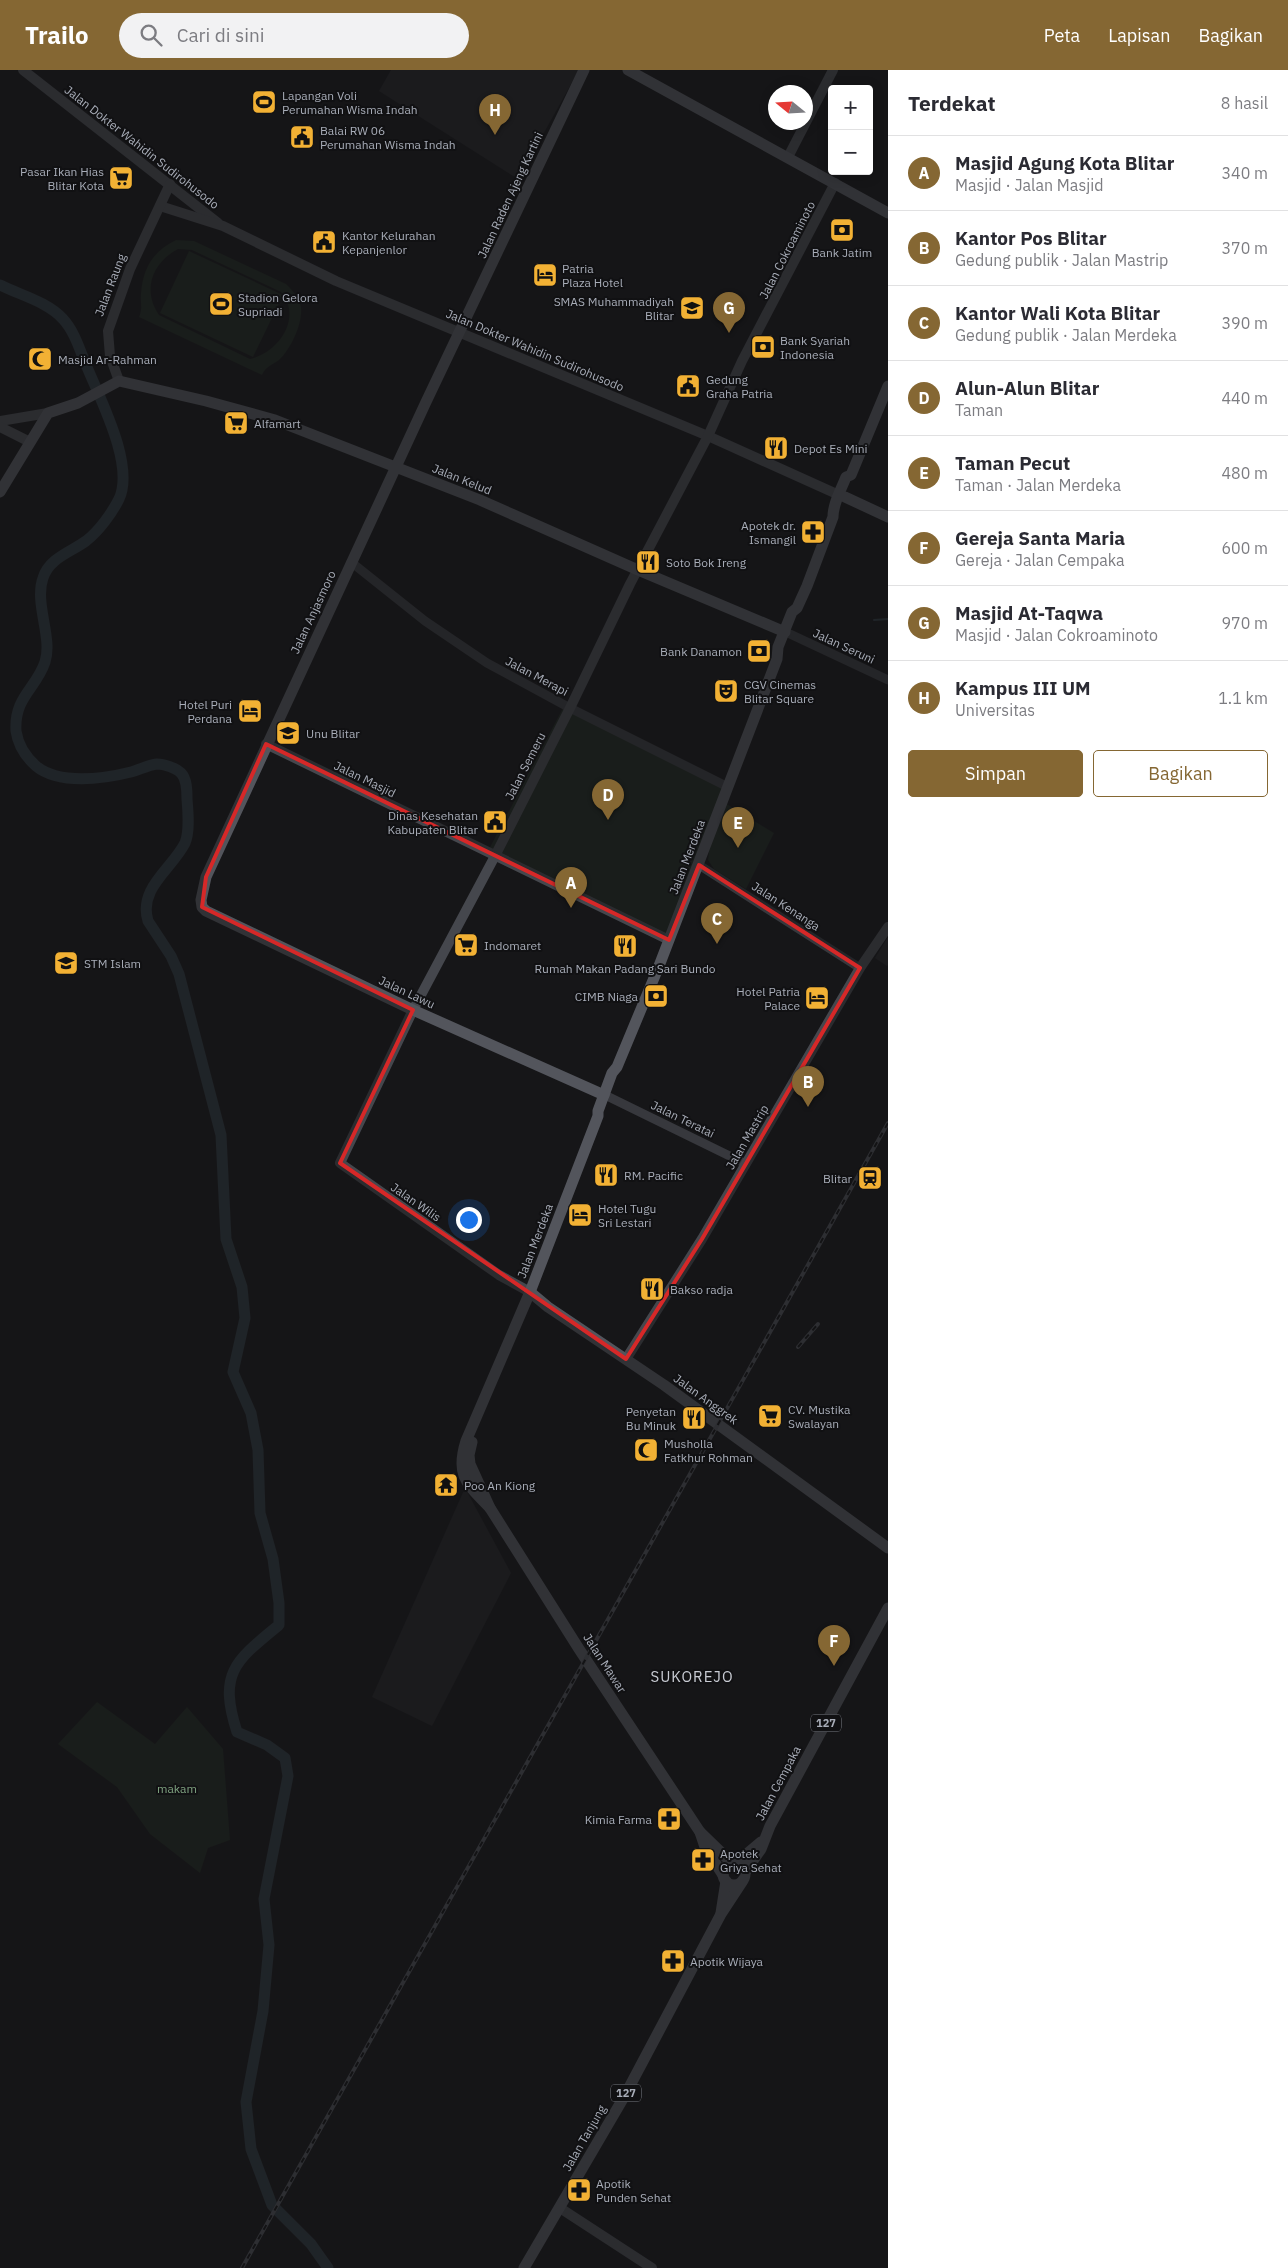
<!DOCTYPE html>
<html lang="id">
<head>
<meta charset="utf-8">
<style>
  body { margin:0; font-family:"IBM Plex Sans",sans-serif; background:#f2f2f3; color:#2b2b33 }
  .controls { position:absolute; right:15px; top:15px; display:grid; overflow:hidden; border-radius:5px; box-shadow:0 2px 12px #0003 }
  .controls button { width:45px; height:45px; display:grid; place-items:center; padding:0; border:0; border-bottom:1px solid #e1e1e2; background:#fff; color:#2b2b33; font:25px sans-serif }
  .compass { position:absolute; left:768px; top:15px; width:45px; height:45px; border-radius:50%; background:#fff; box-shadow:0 2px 12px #0003; rotate:288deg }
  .you { position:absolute; left:468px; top:1149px; width:18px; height:18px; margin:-12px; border:4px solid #fff; border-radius:50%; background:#1a73e8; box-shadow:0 0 0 8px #1a73e833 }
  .badge { display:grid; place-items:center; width:32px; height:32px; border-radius:50%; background:#856733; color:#fff; font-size:16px; font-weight:700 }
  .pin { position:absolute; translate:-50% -41px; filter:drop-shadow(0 1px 2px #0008) }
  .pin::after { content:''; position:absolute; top:26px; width:18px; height:15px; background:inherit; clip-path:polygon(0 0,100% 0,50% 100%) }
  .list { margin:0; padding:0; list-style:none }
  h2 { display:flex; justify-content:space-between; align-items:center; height:65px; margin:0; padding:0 20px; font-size:21px }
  h2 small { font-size:16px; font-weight:400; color:#7c7c81 }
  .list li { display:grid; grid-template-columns:32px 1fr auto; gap:15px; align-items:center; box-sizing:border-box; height:75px; padding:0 20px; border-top:1px solid #e1e1e2 }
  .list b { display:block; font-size:19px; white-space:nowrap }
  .list p { margin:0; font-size:16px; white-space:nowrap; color:#7c7c81 }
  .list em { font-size:16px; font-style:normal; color:#7c7c81 }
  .actions { display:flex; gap:10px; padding:15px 20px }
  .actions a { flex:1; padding:11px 0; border:1px solid #856733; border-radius:5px; text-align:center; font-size:18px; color:#856733 }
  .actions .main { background:#856733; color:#fff }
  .icon { flex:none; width:28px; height:28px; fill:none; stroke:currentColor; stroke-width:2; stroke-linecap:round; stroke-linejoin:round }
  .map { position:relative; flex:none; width:888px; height:2198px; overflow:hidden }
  header { display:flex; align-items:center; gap:30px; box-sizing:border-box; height:70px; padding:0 25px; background:#856733; color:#fff }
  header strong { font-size:24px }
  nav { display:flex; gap:28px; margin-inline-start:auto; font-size:18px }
  .search { width:350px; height:45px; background:#f2f2f3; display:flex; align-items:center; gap:12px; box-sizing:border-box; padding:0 18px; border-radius:28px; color:#7c7c81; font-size:19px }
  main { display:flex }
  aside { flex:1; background:#fff }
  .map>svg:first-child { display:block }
</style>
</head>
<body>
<header>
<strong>Trailo</strong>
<div class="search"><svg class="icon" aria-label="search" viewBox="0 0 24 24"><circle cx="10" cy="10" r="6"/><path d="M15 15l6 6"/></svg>Cari di sini</div>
<nav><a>Peta</a><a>Lapisan</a><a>Bagikan</a></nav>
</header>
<main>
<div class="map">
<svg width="888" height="2198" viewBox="0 0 888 2198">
  <rect width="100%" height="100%" fill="#161618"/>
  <g fill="#222225">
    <polygon points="391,0 579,0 518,109 379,21"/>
    <polygon points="888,867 888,895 887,896 875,888"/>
    <polygon points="465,1418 511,1503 432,1656 372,1627"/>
  </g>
  <g fill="#1e261f" fill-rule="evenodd">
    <path d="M176,170L194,171L286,214C293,221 299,227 301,237C303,253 291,279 279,290C271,296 266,296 262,305L139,247C143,238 140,233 141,223C143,198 153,181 176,170ZM178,179L192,180L281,222C303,248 278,283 250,289L159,245C142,220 152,193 178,179Z"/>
    <polygon points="189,181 283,225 253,287 160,243"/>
    <polygon points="563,638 725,717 668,866 487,783"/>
    <polygon points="725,733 774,763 746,819 714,799 708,790 710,773"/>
    <polygon points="97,1632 155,1674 187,1637 223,1679 230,1770 208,1778 200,1803 150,1764 117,1717 58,1674"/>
  </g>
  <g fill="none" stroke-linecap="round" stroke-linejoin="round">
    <polyline stroke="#2c353c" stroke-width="2" points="874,550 888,549"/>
    <path stroke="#2c353c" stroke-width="11" d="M0,215C20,225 48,232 63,249C75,262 80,281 87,297C100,329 135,395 119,429C112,443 99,461 86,471C71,482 49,488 43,508C34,533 53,568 45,592C36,619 14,627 16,661C18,675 26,687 36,696C59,715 103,709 131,702C139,700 148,695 157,694C164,694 176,698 181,703C187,709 187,721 187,729C188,742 190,761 185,773C172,799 138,818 148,851L171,886L179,904L221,1065L226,1169L242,1217L245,1248L233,1302L251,1343L258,1380L260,1443L273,1489L279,1533V1555C235,1591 218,1603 237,1662L267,1675L285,1688L288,1706L264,1829L269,1875L263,1941L246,2032L251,2079L272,2135L311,2174L328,2198"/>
    <g stroke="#37383d" stroke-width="9">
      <polyline points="351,492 425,551 487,593 570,638 728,717"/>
      <polyline points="790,564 888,610"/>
      <polyline points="699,795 860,898"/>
      <polyline points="609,1027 746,1094"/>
    </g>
    <g stroke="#45474d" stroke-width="10">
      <polyline points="23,0 218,153"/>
      <polyline points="788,87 833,0"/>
      <polyline points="160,136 223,156 336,211 708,366 839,425"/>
      <polyline points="119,311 110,286 108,261 130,199 170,114"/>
      <polyline points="0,351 48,343"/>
      <polyline points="0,357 30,372"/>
      <polyline points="266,674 669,870"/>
      <polyline points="530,1222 499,1205 340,1093 413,940 495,786 570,638 630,514 708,366 742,291 835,113"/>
      <polyline points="626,1289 702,1169 860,898 888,857"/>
      <polyline points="560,2138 652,2198"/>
    </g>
    <g stroke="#53555c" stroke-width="11">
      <polyline points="584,0 426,332 206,807 201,830 202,837 206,841 413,940 604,1025"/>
      <polyline points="628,0 888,143"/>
      <polyline points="0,422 48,343 78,333 119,311 206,331 275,350 480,430 638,500 785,562"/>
      <polyline points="845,427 888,447"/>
      <polyline points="530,1222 548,1237 664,1315 888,1478"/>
      <polyline points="472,1372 469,1385 470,1394 490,1438 579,1579 700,1762 705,1777 723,1805"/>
      <path d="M490,1438C467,1414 455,1406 466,1371L530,1222L598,1046V1041L612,1003L617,997L659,896L777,589L778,577L792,542L797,538L807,516L833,447C833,433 841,420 846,407L851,405L888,316"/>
      <polyline points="700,1762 732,1793"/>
      <circle cx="734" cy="1804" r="11"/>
      <polyline points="736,1793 761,1772"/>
      <polyline points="745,1802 761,1779 770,1756 888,1538"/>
      <polyline points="721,1843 726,1811"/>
      <polyline points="524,2198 624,2027 721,1844 742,1812"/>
    </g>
    <defs>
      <g id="rail">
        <polyline points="798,1277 818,1254"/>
        <polyline points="242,2198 888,1053"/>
      </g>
    </defs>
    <use href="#rail" stroke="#4a4c52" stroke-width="4"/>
    <use href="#rail" stroke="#111113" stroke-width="2" stroke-dasharray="5.5" stroke-linecap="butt"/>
  </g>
  <path d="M0 0H888V2198H0ZM266,674L669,870L699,795L860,898L702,1169L626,1289L340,1093L413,940L202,837L206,807Z" fill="#161618" fill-opacity=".55" fill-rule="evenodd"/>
  <path fill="none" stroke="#d62828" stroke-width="4" stroke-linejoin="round" d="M266,674L669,870L699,795L860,898L702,1169L626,1289L340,1093L413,940L202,837L206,807Z"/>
  <defs>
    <symbol id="stadium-square" viewBox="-11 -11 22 22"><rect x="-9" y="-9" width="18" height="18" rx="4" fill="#f2b134" stroke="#111113"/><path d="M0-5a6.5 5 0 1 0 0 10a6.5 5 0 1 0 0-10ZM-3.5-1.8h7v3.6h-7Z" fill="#111"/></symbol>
    <symbol id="civic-square" viewBox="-11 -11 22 22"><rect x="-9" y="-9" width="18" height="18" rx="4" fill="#f2b134" stroke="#111113"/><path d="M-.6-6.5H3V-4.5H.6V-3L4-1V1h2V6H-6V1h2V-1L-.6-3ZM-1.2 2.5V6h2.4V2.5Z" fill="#111"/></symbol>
    <symbol id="supermarket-square" viewBox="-11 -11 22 22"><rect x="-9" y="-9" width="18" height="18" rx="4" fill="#f2b134" stroke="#111113"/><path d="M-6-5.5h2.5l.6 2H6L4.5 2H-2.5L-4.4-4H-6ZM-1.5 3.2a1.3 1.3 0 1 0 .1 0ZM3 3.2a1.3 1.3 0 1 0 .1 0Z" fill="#111"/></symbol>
    <symbol id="bank-square" viewBox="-11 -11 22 22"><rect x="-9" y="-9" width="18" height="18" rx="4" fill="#f2b134" stroke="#111113"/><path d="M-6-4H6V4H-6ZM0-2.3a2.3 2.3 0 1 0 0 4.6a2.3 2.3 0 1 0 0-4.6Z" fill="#111"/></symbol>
    <symbol id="hotel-square" viewBox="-11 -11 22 22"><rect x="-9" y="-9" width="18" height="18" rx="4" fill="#f2b134" stroke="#111113"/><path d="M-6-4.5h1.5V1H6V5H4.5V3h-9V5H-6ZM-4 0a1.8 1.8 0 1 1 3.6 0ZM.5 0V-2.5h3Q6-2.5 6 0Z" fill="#111"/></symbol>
    <symbol id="school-square" viewBox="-11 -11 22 22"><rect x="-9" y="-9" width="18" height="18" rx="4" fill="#f2b134" stroke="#111113"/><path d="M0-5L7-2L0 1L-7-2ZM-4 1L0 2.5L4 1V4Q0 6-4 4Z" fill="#111"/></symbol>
    <symbol id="mosque-square" viewBox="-11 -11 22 22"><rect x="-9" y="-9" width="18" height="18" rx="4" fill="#f2b134" stroke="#111113"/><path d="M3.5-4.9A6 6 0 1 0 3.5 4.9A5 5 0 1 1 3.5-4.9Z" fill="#111"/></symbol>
    <symbol id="restaurant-square" viewBox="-11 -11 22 22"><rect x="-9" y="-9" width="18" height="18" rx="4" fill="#f2b134" stroke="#111113"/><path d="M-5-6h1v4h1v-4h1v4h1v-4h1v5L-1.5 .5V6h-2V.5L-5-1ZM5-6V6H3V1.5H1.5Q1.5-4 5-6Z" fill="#111"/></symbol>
    <symbol id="pharmacy-square" viewBox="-11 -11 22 22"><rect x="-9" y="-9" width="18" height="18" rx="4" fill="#f2b134" stroke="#111113"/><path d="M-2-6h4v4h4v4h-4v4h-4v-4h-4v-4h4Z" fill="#111"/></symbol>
    <symbol id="theatre-square" viewBox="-11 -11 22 22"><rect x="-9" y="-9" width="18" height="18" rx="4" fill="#f2b134" stroke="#111113"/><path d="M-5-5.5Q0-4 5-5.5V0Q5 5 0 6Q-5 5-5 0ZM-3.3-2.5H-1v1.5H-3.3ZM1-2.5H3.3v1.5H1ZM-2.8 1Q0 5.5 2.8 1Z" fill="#111"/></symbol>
    <symbol id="station-square" viewBox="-11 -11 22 22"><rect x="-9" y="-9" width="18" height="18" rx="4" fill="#f2b134" stroke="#111113"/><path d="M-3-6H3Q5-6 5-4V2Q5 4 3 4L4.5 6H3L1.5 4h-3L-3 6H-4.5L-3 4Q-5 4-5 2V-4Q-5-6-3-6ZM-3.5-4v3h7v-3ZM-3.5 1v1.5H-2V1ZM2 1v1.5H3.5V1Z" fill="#111"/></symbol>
    <symbol id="temple-square" viewBox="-11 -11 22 22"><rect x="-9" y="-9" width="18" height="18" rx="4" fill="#f2b134" stroke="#111113"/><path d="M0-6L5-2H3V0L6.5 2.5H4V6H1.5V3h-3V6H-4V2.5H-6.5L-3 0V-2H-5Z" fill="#111"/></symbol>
  </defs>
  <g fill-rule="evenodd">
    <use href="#stadium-square" x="250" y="18" width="28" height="28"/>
    <use href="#civic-square" x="288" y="53" width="28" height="28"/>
    <use href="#supermarket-square" x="107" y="94" width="28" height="28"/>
    <use href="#bank-square" x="828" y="146" width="28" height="28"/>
    <use href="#civic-square" x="310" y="158" width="28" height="28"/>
    <use href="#hotel-square" x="531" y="191" width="28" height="28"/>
    <use href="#stadium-square" x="207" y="220" width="28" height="28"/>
    <use href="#school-square" x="678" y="224" width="28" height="28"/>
    <use href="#bank-square" x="749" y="263" width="28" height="28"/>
    <use href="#mosque-square" x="26" y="275" width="28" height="28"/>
    <use href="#civic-square" x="674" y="302" width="28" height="28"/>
    <use href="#supermarket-square" x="222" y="339" width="28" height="28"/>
    <use href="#restaurant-square" x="762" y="364" width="28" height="28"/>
    <use href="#pharmacy-square" x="799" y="448" width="28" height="28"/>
    <use href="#restaurant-square" x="634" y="478" width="28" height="28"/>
    <use href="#bank-square" x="745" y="567" width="28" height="28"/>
    <use href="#theatre-square" x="712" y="607" width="28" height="28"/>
    <use href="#hotel-square" x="236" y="627" width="28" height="28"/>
    <use href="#school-square" x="274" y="649" width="28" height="28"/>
    <use href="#civic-square" x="481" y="738" width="28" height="28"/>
    <use href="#supermarket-square" x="452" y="861" width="28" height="28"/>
    <use href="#restaurant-square" x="611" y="862" width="28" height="28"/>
    <use href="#school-square" x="52" y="879" width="28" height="28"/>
    <use href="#bank-square" x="642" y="912" width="28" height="28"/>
    <use href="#hotel-square" x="803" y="914" width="28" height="28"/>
    <use href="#restaurant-square" x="592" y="1091" width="28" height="28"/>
    <use href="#station-square" x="856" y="1094" width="28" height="28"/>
    <use href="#hotel-square" x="566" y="1131" width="28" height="28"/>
    <use href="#restaurant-square" x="638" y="1205" width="28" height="28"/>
    <use href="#supermarket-square" x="756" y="1332" width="28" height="28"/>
    <use href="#restaurant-square" x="680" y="1334" width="28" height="28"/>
    <use href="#mosque-square" x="632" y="1366" width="28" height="28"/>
    <use href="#temple-square" x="432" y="1401" width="28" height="28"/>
    <use href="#pharmacy-square" x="655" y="1735" width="28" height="28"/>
    <use href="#pharmacy-square" x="689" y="1776" width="28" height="28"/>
    <use href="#pharmacy-square" x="659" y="1877" width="28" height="28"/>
    <use href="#pharmacy-square" x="565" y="2106" width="28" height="28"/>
  </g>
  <g text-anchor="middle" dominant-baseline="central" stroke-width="4" stroke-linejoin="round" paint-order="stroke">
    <g fill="#111113" stroke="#7b7e86" stroke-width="1">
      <rect x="811" y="1644.5" width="30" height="17" rx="4"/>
      <rect x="611" y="2014.5" width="30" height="17" rx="4"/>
    </g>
    <g font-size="11" font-weight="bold" fill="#a8adb8">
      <text x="826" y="1653">127</text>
      <text x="626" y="2023">127</text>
    </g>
    <g font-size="12" fill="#a8adb8" stroke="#111113" text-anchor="start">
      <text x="282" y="25">Lapangan Voli<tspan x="282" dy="14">Perumahan Wisma Indah</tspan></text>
      <text x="320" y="60">Balai RW 06<tspan x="320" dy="14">Perumahan Wisma Indah</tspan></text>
      <text x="104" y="101" text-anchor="end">Pasar Ikan Hias<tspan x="104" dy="14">Blitar Kota</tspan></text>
      <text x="342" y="165">Kantor Kelurahan<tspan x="342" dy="14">Kepanjenlor</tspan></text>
      <text x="842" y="182" text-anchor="middle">Bank Jatim</text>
      <text x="562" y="198">Patria<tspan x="562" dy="14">Plaza Hotel</tspan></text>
      <text x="238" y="227">Stadion Gelora<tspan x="238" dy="14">Supriadi</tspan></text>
      <text x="674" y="231" text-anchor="end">SMAS Muhammadiyah<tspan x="674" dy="14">Blitar</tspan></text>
      <text x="780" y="270">Bank Syariah<tspan x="780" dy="14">Indonesia</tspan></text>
      <text x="58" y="289">Masjid Ar-Rahman</text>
      <text x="706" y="309">Gedung<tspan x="706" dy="14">Graha Patria</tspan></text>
      <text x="254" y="353">Alfamart</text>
      <text x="794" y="378">Depot Es Mini</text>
      <text x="796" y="455" text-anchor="end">Apotek dr.<tspan x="796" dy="14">Ismangil</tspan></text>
      <text x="666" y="492">Soto Bok Ireng</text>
      <text x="742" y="581" text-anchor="end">Bank Danamon</text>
      <text x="744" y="614">CGV Cinemas<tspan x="744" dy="14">Blitar Square</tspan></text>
      <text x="232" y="634" text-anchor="end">Hotel Puri<tspan x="232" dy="14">Perdana</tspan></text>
      <text x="306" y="663">Unu Blitar</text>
      <text x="478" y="745" text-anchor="end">Dinas Kesehatan<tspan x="478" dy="14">Kabupaten Blitar</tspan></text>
      <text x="484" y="875">Indomaret</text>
      <text x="84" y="893">STM Islam</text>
      <text x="625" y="898" text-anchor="middle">Rumah Makan Padang Sari Bundo</text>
      <text x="800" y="921" text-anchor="end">Hotel Patria<tspan x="800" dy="14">Palace</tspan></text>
      <text x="638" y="926" text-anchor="end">CIMB Niaga</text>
      <text x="624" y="1105">RM. Pacific</text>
      <text x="852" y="1108" text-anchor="end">Blitar</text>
      <text x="598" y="1138">Hotel Tugu<tspan x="598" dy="14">Sri Lestari</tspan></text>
      <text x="670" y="1219">Bakso radja</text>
      <text x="788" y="1339">CV. Mustika<tspan x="788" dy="14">Swalayan</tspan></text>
      <text x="676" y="1341" text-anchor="end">Penyetan<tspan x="676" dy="14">Bu Minuk</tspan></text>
      <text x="664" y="1373">Musholla<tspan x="664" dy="14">Fatkhur Rohman</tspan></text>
      <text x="464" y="1415">Poo An Kiong</text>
      <text x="652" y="1749" text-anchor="end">Kimia Farma</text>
      <text x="720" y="1783">Apotek<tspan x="720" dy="14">Griya Sehat</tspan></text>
      <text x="690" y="1891">Apotik Wijaya</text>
      <text x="596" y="2113">Apotik<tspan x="596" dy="14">Punden Sehat</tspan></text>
    </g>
    <g font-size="12" fill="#a8adb8" stroke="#111113">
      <text transform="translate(142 77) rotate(38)">Jalan Dokter Wahidin Sudirohusodo</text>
      <text transform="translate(510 125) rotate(-65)">Jalan Raden Ajeng Kartini</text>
      <text transform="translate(787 180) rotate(-63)">Jalan Cokroaminoto</text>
      <text transform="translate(110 215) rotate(-69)">Jalan Raung</text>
      <text transform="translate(535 280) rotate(23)">Jalan Dokter Wahidin Sudirohusodo</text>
      <text transform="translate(462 409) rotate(22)">Jalan Kelud</text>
      <text transform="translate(313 542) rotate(-65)">Jalan Anjasmoro</text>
      <text transform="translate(844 576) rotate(25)">Jalan Seruni</text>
      <text transform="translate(537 606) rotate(28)">Jalan Merapi</text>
      <text transform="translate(525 696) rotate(-63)">Jalan Semeru</text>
      <text transform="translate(365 709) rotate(26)">Jalan Masjid</text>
      <text transform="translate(687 787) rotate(-69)">Jalan Merdeka</text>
      <text transform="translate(786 836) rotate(33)">Jalan Kenanga</text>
      <text transform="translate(407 922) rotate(25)">Jalan Lawu</text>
      <text transform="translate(683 1049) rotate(26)">Jalan Teratai</text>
      <text transform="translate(747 1067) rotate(-60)">Jalan Mastrip</text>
      <text transform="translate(416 1132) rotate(35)">Jalan Wilis</text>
      <text transform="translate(535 1171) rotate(-69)">Jalan Merdeka</text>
      <text transform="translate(706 1329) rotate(36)">Jalan Anggrek</text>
      <text transform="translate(605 1593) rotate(57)">Jalan Mawar</text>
      <text transform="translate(778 1713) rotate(-62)">Jalan Cempaka</text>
      <text transform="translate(584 2068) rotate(-60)">Jalan Tanjung</text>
    </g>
    <g font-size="12" fill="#7fa381" stroke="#111113">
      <text x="177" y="1718">makam</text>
    </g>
    <g font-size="15" letter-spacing="1" fill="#c9ccd4" stroke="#111113">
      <text x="692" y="1606">SUKOREJO</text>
    </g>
  </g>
</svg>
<div class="controls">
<button>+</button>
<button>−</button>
</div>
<svg class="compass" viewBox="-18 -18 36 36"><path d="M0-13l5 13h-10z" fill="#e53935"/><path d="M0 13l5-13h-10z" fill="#7c7c81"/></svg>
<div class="you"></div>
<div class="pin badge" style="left:571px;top:838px">A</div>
<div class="pin badge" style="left:808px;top:1037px">B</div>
<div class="pin badge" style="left:717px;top:874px">C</div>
<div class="pin badge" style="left:608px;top:750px">D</div>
<div class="pin badge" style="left:738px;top:778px">E</div>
<div class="pin badge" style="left:834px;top:1596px">F</div>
<div class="pin badge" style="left:729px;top:263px">G</div>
<div class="pin badge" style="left:495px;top:65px">H</div>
</div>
<aside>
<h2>Terdekat<small>8 hasil</small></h2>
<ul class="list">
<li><span class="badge">A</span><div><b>Masjid Agung Kota Blitar</b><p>Masjid · Jalan Masjid</p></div><em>340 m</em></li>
<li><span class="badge">B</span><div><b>Kantor Pos Blitar</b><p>Gedung publik · Jalan Mastrip</p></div><em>370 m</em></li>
<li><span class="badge">C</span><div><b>Kantor Wali Kota Blitar</b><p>Gedung publik · Jalan Merdeka</p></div><em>390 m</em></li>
<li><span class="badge">D</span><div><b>Alun-Alun Blitar</b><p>Taman</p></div><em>440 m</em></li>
<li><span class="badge">E</span><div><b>Taman Pecut</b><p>Taman · Jalan Merdeka</p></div><em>480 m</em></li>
<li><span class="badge">F</span><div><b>Gereja Santa Maria</b><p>Gereja · Jalan Cempaka</p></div><em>600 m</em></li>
<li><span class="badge">G</span><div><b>Masjid At-Taqwa</b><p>Masjid · Jalan Cokroaminoto</p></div><em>970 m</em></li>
<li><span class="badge">H</span><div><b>Kampus III UM</b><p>Universitas</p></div><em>1.1 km</em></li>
</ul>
<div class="actions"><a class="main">Simpan</a><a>Bagikan</a></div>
</aside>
</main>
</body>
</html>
